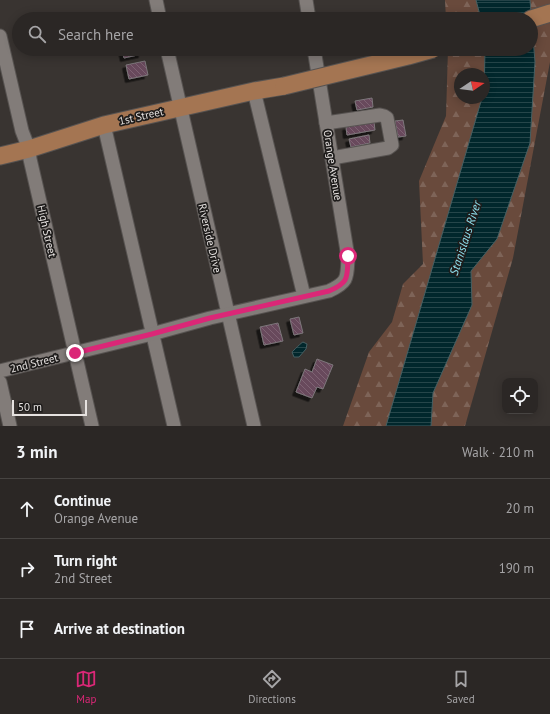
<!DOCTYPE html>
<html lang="en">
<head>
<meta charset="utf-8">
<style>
  body { margin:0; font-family:"PT Sans",sans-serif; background:#373332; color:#f1f3f6 }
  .controls { position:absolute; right:12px; bottom:12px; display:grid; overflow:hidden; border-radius:8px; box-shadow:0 2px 10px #0003 }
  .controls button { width:36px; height:36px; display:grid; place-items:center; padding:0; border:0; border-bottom:1px solid #474442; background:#2b2725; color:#f1f3f6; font:20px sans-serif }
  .compass { position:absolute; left:454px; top:68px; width:36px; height:36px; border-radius:50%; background:#2b2725; box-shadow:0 2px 10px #0003; rotate:77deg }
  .scale { position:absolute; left:12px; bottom:10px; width:75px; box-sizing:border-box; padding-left:4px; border:2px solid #e6e2e0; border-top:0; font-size:11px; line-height:14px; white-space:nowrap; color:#e6e2e0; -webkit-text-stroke:3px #1e1c1b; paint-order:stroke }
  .stop { position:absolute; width:12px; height:12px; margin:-9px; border:3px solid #db2777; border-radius:50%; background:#fff }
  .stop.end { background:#db2777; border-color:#fff; box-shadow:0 1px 4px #0008 }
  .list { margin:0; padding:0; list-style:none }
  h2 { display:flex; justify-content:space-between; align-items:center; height:52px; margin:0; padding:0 16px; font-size:17px }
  h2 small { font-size:13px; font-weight:400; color:#a6a5a7 }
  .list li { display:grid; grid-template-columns:26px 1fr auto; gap:12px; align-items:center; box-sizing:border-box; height:60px; padding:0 16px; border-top:1px solid #474442 }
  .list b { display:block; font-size:15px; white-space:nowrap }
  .list p { margin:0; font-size:13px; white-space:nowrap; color:#a6a5a7 }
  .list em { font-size:13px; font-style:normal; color:#a6a5a7 }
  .icon { flex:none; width:22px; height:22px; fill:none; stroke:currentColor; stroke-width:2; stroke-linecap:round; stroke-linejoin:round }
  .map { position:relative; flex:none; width:550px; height:426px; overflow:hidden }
  .search { position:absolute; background:#2b2725; box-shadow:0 2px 10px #0003; left:12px; right:12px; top:12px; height:44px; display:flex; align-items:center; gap:10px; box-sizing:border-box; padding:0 14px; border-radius:22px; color:#a6a5a7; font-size:15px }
  .sheet { height:232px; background:#2b2725 }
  nav { display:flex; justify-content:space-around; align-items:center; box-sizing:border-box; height:56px; border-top:1px solid #474442; background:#2b2725; font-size:11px; color:#a6a5a7 }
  nav a { display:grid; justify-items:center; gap:2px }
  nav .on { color:#db2777 }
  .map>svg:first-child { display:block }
</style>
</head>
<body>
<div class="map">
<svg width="550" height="426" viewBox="0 0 550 426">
  <defs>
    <pattern id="forest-firs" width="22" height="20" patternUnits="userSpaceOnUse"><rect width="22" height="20" fill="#694a3c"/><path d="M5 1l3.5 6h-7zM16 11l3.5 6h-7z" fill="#7e6458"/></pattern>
    <pattern id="water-rules" width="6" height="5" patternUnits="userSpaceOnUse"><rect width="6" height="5" fill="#01272c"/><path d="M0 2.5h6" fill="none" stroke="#26464a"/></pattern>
    <pattern id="building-back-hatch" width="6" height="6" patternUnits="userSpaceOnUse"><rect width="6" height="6" fill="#68485c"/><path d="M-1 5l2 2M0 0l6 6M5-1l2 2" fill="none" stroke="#7e6273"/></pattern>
    <filter id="shadow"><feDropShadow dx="-3.5" dy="3.5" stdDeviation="0" flood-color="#0009"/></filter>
  </defs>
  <rect width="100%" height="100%" fill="#393431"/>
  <path fill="url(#forest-firs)" fill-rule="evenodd" d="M445,0H550V62L513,258L465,426H343L369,352L392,322L403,284L423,264L419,181L446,116L448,49H531V19H446ZM460,74H484V98H460Z"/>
  <g fill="url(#water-rules)" stroke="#465f62">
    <polygon points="476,0 530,0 535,62 530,143 497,239 471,271 472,305 433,393 431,426 386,426 482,98 484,98 485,49 531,49 531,19 481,19"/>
    <path d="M303,342L307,344L306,349L299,357H294L292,352C293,351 302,342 303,342Z"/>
  </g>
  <g fill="url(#building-back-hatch)" stroke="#7d777b" filter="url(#shadow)">
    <polygon points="134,16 135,19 123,19"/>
    <polygon points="122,49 141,49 142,54 124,58"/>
    <polygon points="145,61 148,75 129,79 126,65"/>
    <polygon points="372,98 373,107 357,110 355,101"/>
    <polygon points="403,120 406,136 398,137 395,121"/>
    <polygon points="374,122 375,130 347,135 346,127"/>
    <polygon points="369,135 370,143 351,147 349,139"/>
    <polygon points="299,317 303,333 294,335 290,319"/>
    <polygon points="278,323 283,341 264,345 260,327"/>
    <polygon points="317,359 333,365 323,389 317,387 312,398 296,392 305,369 312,372"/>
  </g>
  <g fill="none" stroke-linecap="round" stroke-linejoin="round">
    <defs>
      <g id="minor">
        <polyline points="156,0 160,19"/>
        <polyline points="306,0 309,19"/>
        <polyline points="0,36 22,131 29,149 30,159 92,426"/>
        <polyline points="167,49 254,426"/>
        <polyline points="254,91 304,296"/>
        <polyline points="326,123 380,115 384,116 387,118 392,145 388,148 332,158"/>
        <polyline points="104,125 174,426"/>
        <path d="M0,371L152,334L210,318L329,291C349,282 347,277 348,257L314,49"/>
        <polyline points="0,382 10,426"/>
      </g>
      <g id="major">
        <polyline points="531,19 550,13"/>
        <polyline points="0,156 29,149 104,125 254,91 284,86"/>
      </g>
    </defs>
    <use href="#minor" stroke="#575351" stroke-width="15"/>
    <use href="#major" stroke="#575351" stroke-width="19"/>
    <use href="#minor" stroke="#827c79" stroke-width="13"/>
    <use href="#major" stroke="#a47552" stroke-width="17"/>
    <defs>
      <polyline id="major-bridge" points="284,86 408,56 433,49"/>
    </defs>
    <use href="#major-bridge" stroke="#575351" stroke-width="19" stroke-linecap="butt"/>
    <use href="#major-bridge" stroke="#a47552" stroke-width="17"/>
  </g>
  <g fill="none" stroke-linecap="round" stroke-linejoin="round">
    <path stroke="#db2777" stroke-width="5" d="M75,353L152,334L210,318L329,291C350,282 347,277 348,256"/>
  </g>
  <g text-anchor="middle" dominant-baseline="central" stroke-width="3.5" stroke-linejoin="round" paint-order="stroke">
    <g font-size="11" fill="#e6e2e0" stroke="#1e1c1b">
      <text transform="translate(141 116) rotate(-13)">1st Street</text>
      <text transform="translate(333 165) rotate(81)">Orange Avenue</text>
      <text transform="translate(47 231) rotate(77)">High Street</text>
      <text transform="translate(210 238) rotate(77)">Riverside Drive</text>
      <text transform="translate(34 363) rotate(-14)">2nd Street</text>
    </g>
    <g font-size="12" font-style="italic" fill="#8ee0ee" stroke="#1e1c1b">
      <text transform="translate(465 238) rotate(-72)">Stanislaus River</text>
    </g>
  </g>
</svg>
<div class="controls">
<button><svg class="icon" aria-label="locate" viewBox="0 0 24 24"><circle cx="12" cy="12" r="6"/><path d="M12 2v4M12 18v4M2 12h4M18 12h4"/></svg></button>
</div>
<svg class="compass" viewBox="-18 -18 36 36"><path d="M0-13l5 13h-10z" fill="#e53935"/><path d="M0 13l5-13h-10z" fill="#a6a5a7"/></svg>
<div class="scale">50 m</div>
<div class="stop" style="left:348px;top:256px"></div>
<div class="stop end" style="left:75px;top:353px"></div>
<div class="search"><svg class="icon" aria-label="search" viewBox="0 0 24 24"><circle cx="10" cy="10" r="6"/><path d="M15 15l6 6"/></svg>Search here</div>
</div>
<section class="sheet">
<h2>3 min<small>Walk · 210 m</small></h2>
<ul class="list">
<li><svg class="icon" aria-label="ahead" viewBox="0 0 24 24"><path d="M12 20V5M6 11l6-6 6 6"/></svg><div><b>Continue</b><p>Orange Avenue</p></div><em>20 m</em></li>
<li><svg class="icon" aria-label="right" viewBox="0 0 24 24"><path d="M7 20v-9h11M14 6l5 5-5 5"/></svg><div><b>Turn right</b><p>2nd Street</p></div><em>190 m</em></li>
<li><svg class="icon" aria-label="arrive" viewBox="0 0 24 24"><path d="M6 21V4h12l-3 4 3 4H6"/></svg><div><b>Arrive at destination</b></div></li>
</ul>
</section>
<nav>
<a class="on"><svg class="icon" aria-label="map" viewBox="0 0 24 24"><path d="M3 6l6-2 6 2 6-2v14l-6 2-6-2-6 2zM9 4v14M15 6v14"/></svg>Map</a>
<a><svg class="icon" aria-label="directions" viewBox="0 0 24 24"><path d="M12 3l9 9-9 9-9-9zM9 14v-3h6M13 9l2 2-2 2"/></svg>Directions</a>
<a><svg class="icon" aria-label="saved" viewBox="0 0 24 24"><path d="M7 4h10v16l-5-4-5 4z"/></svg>Saved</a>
</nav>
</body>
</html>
